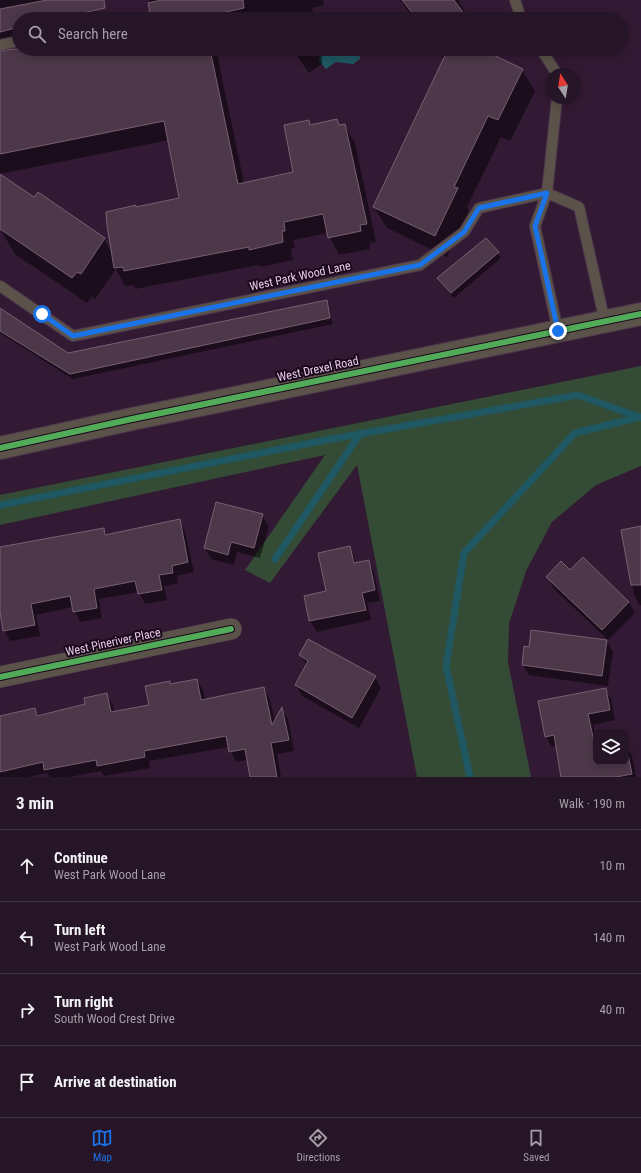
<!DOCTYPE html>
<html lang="en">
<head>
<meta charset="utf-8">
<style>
  body { margin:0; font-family:"Roboto Condensed",sans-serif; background:#2e1d2f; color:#f1f3f6 }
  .controls { position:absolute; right:12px; bottom:12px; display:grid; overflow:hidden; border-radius:8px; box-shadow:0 2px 10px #0003 }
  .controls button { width:36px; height:36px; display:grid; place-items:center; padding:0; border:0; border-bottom:1px solid #423344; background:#261427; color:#f1f3f6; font:20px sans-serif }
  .compass { position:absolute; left:545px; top:68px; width:36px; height:36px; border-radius:50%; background:#261427; box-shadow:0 2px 10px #0003; rotate:348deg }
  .stop { position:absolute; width:12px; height:12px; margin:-9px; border:3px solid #1a73e8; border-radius:50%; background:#fff }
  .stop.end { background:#1a73e8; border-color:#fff; box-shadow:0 1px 4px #0008 }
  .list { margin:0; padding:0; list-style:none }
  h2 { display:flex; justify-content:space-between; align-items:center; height:52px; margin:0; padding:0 16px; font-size:17px }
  h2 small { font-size:13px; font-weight:400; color:#a49ea7 }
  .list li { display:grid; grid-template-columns:26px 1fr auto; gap:12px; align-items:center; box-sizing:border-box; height:72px; padding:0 16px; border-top:1px solid #423344 }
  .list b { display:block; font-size:15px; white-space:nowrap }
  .list p { margin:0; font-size:13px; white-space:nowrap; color:#a49ea7 }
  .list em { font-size:13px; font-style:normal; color:#a49ea7 }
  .icon { flex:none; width:22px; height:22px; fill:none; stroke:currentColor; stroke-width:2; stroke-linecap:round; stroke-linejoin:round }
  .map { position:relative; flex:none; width:641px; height:777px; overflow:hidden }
  .search { position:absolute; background:#261427; box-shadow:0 2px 10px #0003; left:12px; right:12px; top:12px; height:44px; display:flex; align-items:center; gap:10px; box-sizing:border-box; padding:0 14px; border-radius:22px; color:#a49ea7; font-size:15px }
  .sheet { height:340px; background:#261427 }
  nav { display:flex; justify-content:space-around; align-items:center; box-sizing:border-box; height:56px; border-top:1px solid #423344; background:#261427; font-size:11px; color:#a49ea7 }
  nav a { display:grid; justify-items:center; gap:2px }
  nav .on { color:#1a73e8 }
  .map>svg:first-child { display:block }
</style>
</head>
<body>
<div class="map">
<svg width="641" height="777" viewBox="0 0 641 777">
  <rect width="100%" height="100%" fill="#331a34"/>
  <polygon fill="#344b36" points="641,366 641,466 596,485 552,522 526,571 509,624 508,662 531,777 417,777 357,465 270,583 245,570 325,455 0,525 0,495"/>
  <polygon fill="#1f5862" points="321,49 359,49 360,59 353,64 336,62 326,69 319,61"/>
  <g fill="#0007">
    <polygon points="0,0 92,0 97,19 19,19 19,49 216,49 244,183 295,173 308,122 311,126 337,120 340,126 344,125 355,143 376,242 370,243 370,249 339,255 328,233 293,240 295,248 291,249 293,260 260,267 259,265 135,289 133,285 125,286 116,269 95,299 92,296 87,303 15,254 0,229 0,179 35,198 38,193 104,239 112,252 136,208 180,199 169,140 0,174"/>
    <polygon points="149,0 323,0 324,5 312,8 313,12 282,19 145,19 151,13"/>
    <polygon points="400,0 458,0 466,14 465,17 466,19 414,19"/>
    <polygon points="292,49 322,49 322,64 309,73"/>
    <polygon points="437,49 479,49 522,70 535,91 510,141 501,137 467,207 469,211 447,257 387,228 374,207 444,60"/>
    <polygon points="486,239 501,258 454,298 438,278"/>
    <polygon points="326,301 333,324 73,379 0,333 0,309 68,355"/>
    <polygon points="262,515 269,526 260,558 237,552 234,565 211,559 205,548"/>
    <polygon points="179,520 185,531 194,572 177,576 178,583 164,586 167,600 145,604 139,592 99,599 102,618 80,622 73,607 36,615 40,636 10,641 4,630 2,617 0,617 0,548 103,529 107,535"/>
    <polygon points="641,527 641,605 640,606 634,595 622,530"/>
    <polygon points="350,547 357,564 368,561 374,572 380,601 367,603 371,620 317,632 310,621 305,596 327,592"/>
    <polygon points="583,559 629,603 635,613 608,640 553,588 547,577 570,572"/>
    <polygon points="607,641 613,652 608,686 529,675 523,665"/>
    <polygon points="300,655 375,677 381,688 359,728 302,696 296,685 307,666"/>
    <polygon points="197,680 203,690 205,700 264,688 270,699 275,722 282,709 288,719 294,751 277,754 281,777 251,777 248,760 236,762 229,747 149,761 150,768 104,776 101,771 70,777 50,777 47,773 28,777 0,777 0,734 35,709 39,716 86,705 107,695 113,705 114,712 150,706 170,685"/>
    <polygon points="605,689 611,699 615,720 593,725 596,737 596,762 626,762 626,746 632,756 636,777 562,777 557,746 552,747 546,737"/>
  </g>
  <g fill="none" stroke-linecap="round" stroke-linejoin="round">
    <g stroke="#1f5862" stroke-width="7">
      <polyline points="0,505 326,440 578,395 639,417"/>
      <polyline points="275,559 360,434"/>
      <polyline points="470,777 446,666 464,553 575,433 640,417"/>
    </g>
  </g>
  <g fill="#4d3849" stroke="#785f72">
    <polygon points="47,0 104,0 105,8 56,19 19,19 19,27 0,32 0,9"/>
    <polygon points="162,0 243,0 244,8 204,17 204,19 144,19 143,13 150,12 148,3"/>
    <polygon points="402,0 454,0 468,19 417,19"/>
    <polygon points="13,49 210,49 238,184 293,172 284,125 309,120 310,125 337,119 339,125 345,124 367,224 360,225 361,231 328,238 323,214 284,222 285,231 282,231 283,242 249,250 249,247 124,271 123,267 114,268 107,225 106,212 136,205 136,207 179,198 164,121 0,154 0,51"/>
    <polygon points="448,49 481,49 523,69 498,120 488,116 454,187 458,188 435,236 373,207"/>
    <polygon points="0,174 34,197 38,192 105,238 81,274 77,272 72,278 0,229"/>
    <polygon points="486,238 499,252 451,293 437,278"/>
    <polygon points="327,300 330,318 70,374 0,331 0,308 68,353"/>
    <polygon points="216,502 263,514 254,548 231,542 228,555 204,548"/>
    <polygon points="180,519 188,562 172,566 173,573 159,575 162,590 138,594 135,581 94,589 97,608 73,612 70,596 31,604 35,625 3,631 0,612 0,547 104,528 105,535"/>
    <polygon points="641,526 641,585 631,585 621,530"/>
    <polygon points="350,546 354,563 369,560 375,590 362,593 366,610 309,621 304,596 326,591 318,553"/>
    <polygon points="583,557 629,602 602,630 546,577 561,561 570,570"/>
    <polygon points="531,630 607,640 602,676 522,665 524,646 529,647"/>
    <polygon points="308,639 376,676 352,718 295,685 308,661 299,655"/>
    <polygon points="197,679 201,700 264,687 272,725 282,707 289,740 271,743 277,777 250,777 245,749 229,752 226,736 144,751 145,757 97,766 96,760 44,770 43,762 0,772 0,716 35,708 37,716 85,704 84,698 107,693 111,712 149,705 145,686 170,681 170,684"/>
    <polygon points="606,688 610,710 588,714 596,750 596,762 626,762 626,744 632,774 616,777 561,777 554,735 545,737 538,701"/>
  </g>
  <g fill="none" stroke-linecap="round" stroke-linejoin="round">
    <defs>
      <g id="service">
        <polyline points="515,0 521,19"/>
        <polyline points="0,45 19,41"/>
        <polyline points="541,49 557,74"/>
        <polyline points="557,98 547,193 535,226 558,331"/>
        <polyline points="547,193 579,207 605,322"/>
        <polyline points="0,286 73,336 420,265 464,232 479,208 547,193"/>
      </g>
      <polyline id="minor" points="0,677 231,629"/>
      <polyline id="tertiary" points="0,448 132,419 641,314"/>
    </defs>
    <use href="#service" stroke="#4b364b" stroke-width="12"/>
    <use href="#minor" stroke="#4b364b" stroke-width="22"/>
    <use href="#tertiary" stroke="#4b364b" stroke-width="24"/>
    <use href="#service" stroke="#5b524a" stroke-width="10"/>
    <use href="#minor" stroke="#5b524a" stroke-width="21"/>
    <use href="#tertiary" stroke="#5b524a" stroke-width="22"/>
    <defs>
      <g id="cycleway">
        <polyline points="0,448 132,419 641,314"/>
        <polyline points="0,677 231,629"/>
      </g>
    </defs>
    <use href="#cycleway" stroke="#1a071b" stroke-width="8"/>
    <use href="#cycleway" stroke="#51ab58" stroke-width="6"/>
  </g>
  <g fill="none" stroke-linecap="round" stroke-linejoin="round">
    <polyline stroke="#1a73e8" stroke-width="5" points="42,314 73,336 420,265 464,232 479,208 547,193 535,226 558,331"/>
  </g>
  <g text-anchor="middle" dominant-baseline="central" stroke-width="4" stroke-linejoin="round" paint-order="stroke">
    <g font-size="12" fill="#e8cce8" stroke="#1a071b">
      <text transform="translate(300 276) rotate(-12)">West Park Wood Lane</text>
      <text transform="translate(318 369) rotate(-12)">West Drexel Road</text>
      <text transform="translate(113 642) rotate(-12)">West Pineriver Place</text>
    </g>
  </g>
</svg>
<div class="controls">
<button><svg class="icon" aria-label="layers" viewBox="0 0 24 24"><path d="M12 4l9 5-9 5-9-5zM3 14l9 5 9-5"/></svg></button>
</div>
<svg class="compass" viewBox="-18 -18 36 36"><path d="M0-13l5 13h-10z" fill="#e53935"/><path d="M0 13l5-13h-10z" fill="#a49ea7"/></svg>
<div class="stop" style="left:42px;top:314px"></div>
<div class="stop end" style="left:558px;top:331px"></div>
<div class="search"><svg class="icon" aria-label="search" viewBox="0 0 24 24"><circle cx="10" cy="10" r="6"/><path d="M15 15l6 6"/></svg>Search here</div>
</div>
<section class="sheet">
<h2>3 min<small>Walk · 190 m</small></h2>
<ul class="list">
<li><svg class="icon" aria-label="ahead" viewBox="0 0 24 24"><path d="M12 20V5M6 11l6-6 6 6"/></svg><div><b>Continue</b><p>West Park Wood Lane</p></div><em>10 m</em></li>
<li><svg class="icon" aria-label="left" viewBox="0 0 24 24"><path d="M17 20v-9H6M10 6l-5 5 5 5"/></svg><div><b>Turn left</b><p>West Park Wood Lane</p></div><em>140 m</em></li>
<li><svg class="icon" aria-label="right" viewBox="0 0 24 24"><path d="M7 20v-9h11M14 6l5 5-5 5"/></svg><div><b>Turn right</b><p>South Wood Crest Drive</p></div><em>40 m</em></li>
<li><svg class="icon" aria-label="arrive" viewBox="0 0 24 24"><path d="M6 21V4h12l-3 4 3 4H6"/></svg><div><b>Arrive at destination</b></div></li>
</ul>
</section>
<nav>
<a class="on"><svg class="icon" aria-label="map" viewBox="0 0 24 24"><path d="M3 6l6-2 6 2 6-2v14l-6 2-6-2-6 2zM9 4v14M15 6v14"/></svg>Map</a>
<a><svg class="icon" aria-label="directions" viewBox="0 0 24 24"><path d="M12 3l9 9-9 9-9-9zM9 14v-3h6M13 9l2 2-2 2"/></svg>Directions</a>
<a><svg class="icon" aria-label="saved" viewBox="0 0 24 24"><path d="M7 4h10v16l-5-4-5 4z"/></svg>Saved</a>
</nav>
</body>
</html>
